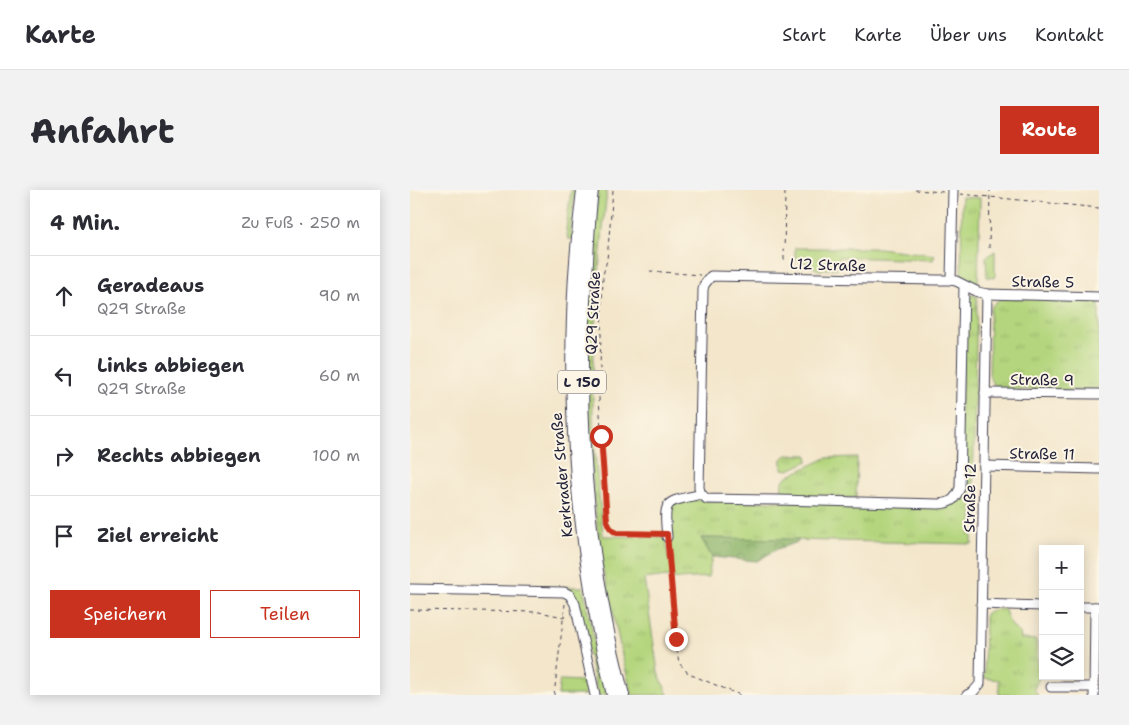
<!DOCTYPE html>
<html lang="de">
<head>
<meta charset="utf-8">
<style>
  body { margin:0; font-family:"Shantell Sans",sans-serif; background:#f2f2f3; color:#2b2b33 }
  .controls { position:absolute; right:15px; bottom:15px; display:grid; overflow:hidden; border-radius:0px; box-shadow:0 2px 12px #0003 }
  .controls button { width:45px; height:45px; display:grid; place-items:center; padding:0; border:0; border-bottom:1px solid #e1e1e2; background:#fff; color:#2b2b33; font:25px sans-serif }
  .stop { position:absolute; width:15px; height:15px; margin:-11px; border:4px solid #c8321e; border-radius:50%; background:#fff }
  .stop.end { background:#c8321e; border-color:#fff; box-shadow:0 1px 5px #0008 }
  .list { margin:0; padding:0; list-style:none }
  h2 { display:flex; justify-content:space-between; align-items:center; height:65px; margin:0; padding:0 20px; font-size:21px }
  h2 small { font-size:16px; font-weight:400; color:#7c7c81 }
  .list li { display:grid; grid-template-columns:32px 1fr auto; gap:15px; align-items:center; box-sizing:border-box; height:80px; padding:0 20px; border-top:1px solid #e1e1e2 }
  .list b { display:block; font-size:19px; white-space:nowrap }
  .list p { margin:0; font-size:16px; white-space:nowrap; color:#7c7c81 }
  .list em { font-size:16px; font-style:normal; color:#7c7c81 }
  .actions { display:flex; gap:10px; padding:15px 20px }
  .actions a { flex:1; padding:11px 0; border:1px solid #c8321e; border-radius:0px; text-align:center; font-size:18px; color:#c8321e }
  .actions .main { background:#c8321e; color:#fff }
  .icon { flex:none; width:28px; height:28px; fill:none; stroke:currentColor; stroke-width:2; stroke-linecap:round; stroke-linejoin:round }
  .map { position:relative; flex:none; width:689px; height:505px; overflow:hidden; border-radius:0px }
  header { display:flex; align-items:center; gap:30px; box-sizing:border-box; height:70px; padding:0 25px; background:#fff; border-bottom:1px solid #e1e1e2 }
  header strong { font-size:24px }
  nav { display:flex; gap:28px; margin-inline-start:auto; font-size:18px }
  .intro { display:flex; align-items:center; justify-content:space-between; box-sizing:border-box; height:120px; padding:0 30px }
  h1 { margin:0; font-size:35px }
  .button { padding:12px 22px; border-radius:0px; background:#c8321e; color:#fff; font-size:18px; font-weight:700 }
  main { display:flex; gap:30px; padding:0 30px }
  aside { flex:1; background:#fff; border-radius:0px; box-shadow:0 2px 12px #0003 }
  .map>svg:first-child { display:block }
</style>
</head>
<body>
<header>
<strong>Karte</strong>
<nav><a>Start</a><a>Karte</a><a>Über uns</a><a>Kontakt</a></nav>
</header>
<div class="intro"><h1>Anfahrt</h1><a class="button">Route</a></div>
<main>
<aside>
<h2>4 Min.<small>Zu Fuß · 250 m</small></h2>
<ul class="list">
<li><svg class="icon" aria-label="ahead" viewBox="0 0 24 24"><path d="M12 20V5M6 11l6-6 6 6"/></svg><div><b>Geradeaus</b><p>Q29 Straße</p></div><em>90 m</em></li>
<li><svg class="icon" aria-label="left" viewBox="0 0 24 24"><path d="M17 20v-9H6M10 6l-5 5 5 5"/></svg><div><b>Links abbiegen</b><p>Q29 Straße</p></div><em>60 m</em></li>
<li><svg class="icon" aria-label="right" viewBox="0 0 24 24"><path d="M7 20v-9h11M14 6l5 5-5 5"/></svg><div><b>Rechts abbiegen</b></div><em>100 m</em></li>
<li><svg class="icon" aria-label="arrive" viewBox="0 0 24 24"><path d="M6 21V4h12l-3 4 3 4H6"/></svg><div><b>Ziel erreicht</b></div></li>
</ul>
<div class="actions"><a class="main">Speichern</a><a>Teilen</a></div>
</aside>
<div class="map">
<svg width="689" height="505" viewBox="0 0 689 505">
  <defs>
    <pattern id="grass-tufts" width="24" height="20" patternUnits="userSpaceOnUse" patternTransform="scale(1.25)"><rect width="24" height="20" fill="#b4d57d"/><path d="M3 7l-1-3M5 7V3M7 7l1-3M15 17l-1-3M17 17v-4M19 17l1-3" fill="none" stroke="#9ab76d"/></pattern>
    <pattern id="forest-crowns" width="20" height="18" patternUnits="userSpaceOnUse" patternTransform="scale(1.25)"><rect width="20" height="18" fill="#8fb66c"/><path d="M2 6a3 3 0 1 1 6 0M12 15a3 3 0 1 1 6 0" fill="none" stroke="#74945a"/></pattern>
  </defs>
  <rect width="100%" height="100%" fill="#fcf5e5"/>
  <filter id="ink" filterUnits="userSpaceOnUse"><feTurbulence type="fractalNoise" baseFrequency=".02" numOctaves="2"/><feDisplacementMap in="SourceGraphic" scale="10" xChannelSelector="R" yChannelSelector="G"/><feConvolveMatrix kernelMatrix="1 2 1 2 8 2 1 2 1" color-interpolation-filters="sRGB"/></filter>
  <filter id="wash" filterUnits="userSpaceOnUse"><feTurbulence type="fractalNoise" baseFrequency=".0096" numOctaves="4" result="noise"/><feDisplacementMap in="SourceGraphic" scale="20" xChannelSelector="R" yChannelSelector="G"/><feGaussianBlur stdDeviation="1.12" result="paint"/><feColorMatrix in="noise" values="0 0 0 0 0 0 0 0 0 0 0 0 0 0 0 0 0 1.4 0 .05"/><feComposite in="paint" operator="in"/></filter>
  <g filter="url(#wash)">
    <rect width="100%" height="100%" fill="#f3e6cb"/>
    <g fill="url(#grass-tufts)" stroke="#6b7c5c">
      <polygon points="161,0 165,0 161,40 163,49 158,49 156,39"/>
      <path d="M188,0H197C189,76 181,152 183,228C184,268 190,307 193,346L256,347L258,368H261L258,324L263,314C274,312 285,308 296,311L545,312L557,109L559,105L567,106L562,354L291,348L302,367L298,387L269,389L257,386L234,389L248,482L258,505H222L212,465L197,395L191,373L179,257L177,131Z"/>
      <polygon points="552,7 570,8 568,94 560,94 551,88"/>
      <polygon points="385,58 469,58 525,65 523,70 429,67 427,78 409,80 385,69"/>
      <polygon points="585,61 585,88 577,87 576,67"/>
      <path d="M595,108L689,109V201L594,199C584,197 580,192 579,183L580,120C583,113 587,110 595,108Z"/>
      <polygon points="378,265 397,265 398,271 379,280 372,279 372,269 375,266"/>
      <path d="M447,267L446,308L374,306C370,299 371,293 376,287L416,268Z"/>
      <polygon points="151,397 173,397 191,482 197,505 188,505 166,407 162,402 151,399"/>
      <path d="M588,419H595C597,429 601,437 610,443L611,449L626,450L629,488L624,499L628,505H589V490L574,488L575,424L579,421Z"/>
      <polygon points="150,490 173,491 176,505 148,505"/>
    </g>
    <polygon fill="url(#forest-crowns)" stroke="#586c54" points="291,348 388,349 388,352 367,359 347,371 302,367"/>
  </g>
  <g filter="url(#ink)">
    <g fill="none" stroke-linecap="round" stroke-linejoin="round">
      <defs>
        <g id="minor">
          <polyline points="541,90 543,0"/>
          <path d="M554,96L550,298C545,309 542,313 529,314L368,310L297,309L291,304L289,298L293,100L294,95L301,86C381,87 461,90 541,90L546,91L568,102L577,104L689,107"/>
          <polyline points="575,203 689,204"/>
          <polyline points="574,276 689,279"/>
          <path d="M257,347C253,307 256,313 291,304"/>
          <polyline points="0,399 154,402 160,405 165,414 185,505"/>
          <polyline points="571,414 633,416"/>
          <polyline points="670,417 689,417"/>
          <polyline points="641,497 684,497"/>
          <polyline points="557,505 563,502 570,494 577,104"/>
          <polyline points="684,505 685,417"/>
        </g>
        <g id="highway">
          <path d="M173,0C152,169 162,340 203,505"/>
          <path d="M182,0C179,24 178,48 177,72C174,105 172,138 172,170C171,283 184,397 213,505"/>
        </g>
      </defs>
      <use href="#minor" stroke="#413f51" stroke-width="11"/>
      <use href="#highway" stroke="#413f51" stroke-width="14"/>
      <g stroke="#413f51" stroke-width="1" stroke-dasharray="4 4" stroke-linecap="butt">
        <polyline points="203,0 197,70 193,85 189,208 197,331 202,341 207,343 248,344"/>
        <polyline points="505,0 534,2"/>
        <polyline points="550,4 689,18"/>
        <polyline points="579,58 580,0"/>
        <polyline points="374,70 375,0"/>
        <polyline points="240,81 290,85"/>
        <polyline points="258,355 267,461 269,473 279,484 330,505"/>
        <polyline points="0,420 129,422 154,427 159,425"/>
        <polyline points="144,505 155,414"/>
      </g>
      <use href="#minor" stroke="#fff" stroke-width="9"/>
      <use href="#highway" stroke="#fff" stroke-width="12"/>
    </g>
  </g>
  <g fill="none" stroke-linecap="round" stroke-linejoin="round" filter="url(#ink)">
    <path stroke="#c8321e" stroke-width="6" d="M191,246L197,331C199,337 201,340 207,343L257,344L266,449"/>
  </g>
  <g text-anchor="middle" dominant-baseline="central" stroke-width="4" stroke-linejoin="round" paint-order="stroke">
    <rect fill="#fcf5e5" stroke="#63616e" stroke-width="1" x="148" y="180.5" width="48" height="23" rx="4"/>
    <g font-size="14" font-weight="bold" fill="#22223b">
      <text x="172" y="192">L 150</text>
    </g>
    <g font-size="15" fill="#22223b" stroke="#fcf5e5">
      <text transform="translate(418 75) rotate(2)">L12 Straße</text>
      <text transform="translate(633 92) rotate(1)">Straße 5</text>
      <text transform="translate(183 123) rotate(-87)">Q29 Straße</text>
      <text transform="translate(632 190) rotate(1)">Straße 9</text>
      <text transform="translate(632 264) rotate(1)">Straße 11</text>
      <text transform="translate(152 285) rotate(-95)">Kerkrader Straße</text>
      <text transform="translate(560 308) rotate(-89)">Straße 12</text>
    </g>
  </g>
</svg>
<div class="controls">
<button>+</button>
<button>−</button>
<button><svg class="icon" aria-label="layers" viewBox="0 0 24 24"><path d="M12 4l9 5-9 5-9-5zM3 14l9 5 9-5"/></svg></button>
</div>
<div class="stop" style="left:191px;top:246px"></div>
<div class="stop end" style="left:266px;top:449px"></div>
</div>
</main>
</body>
</html>
